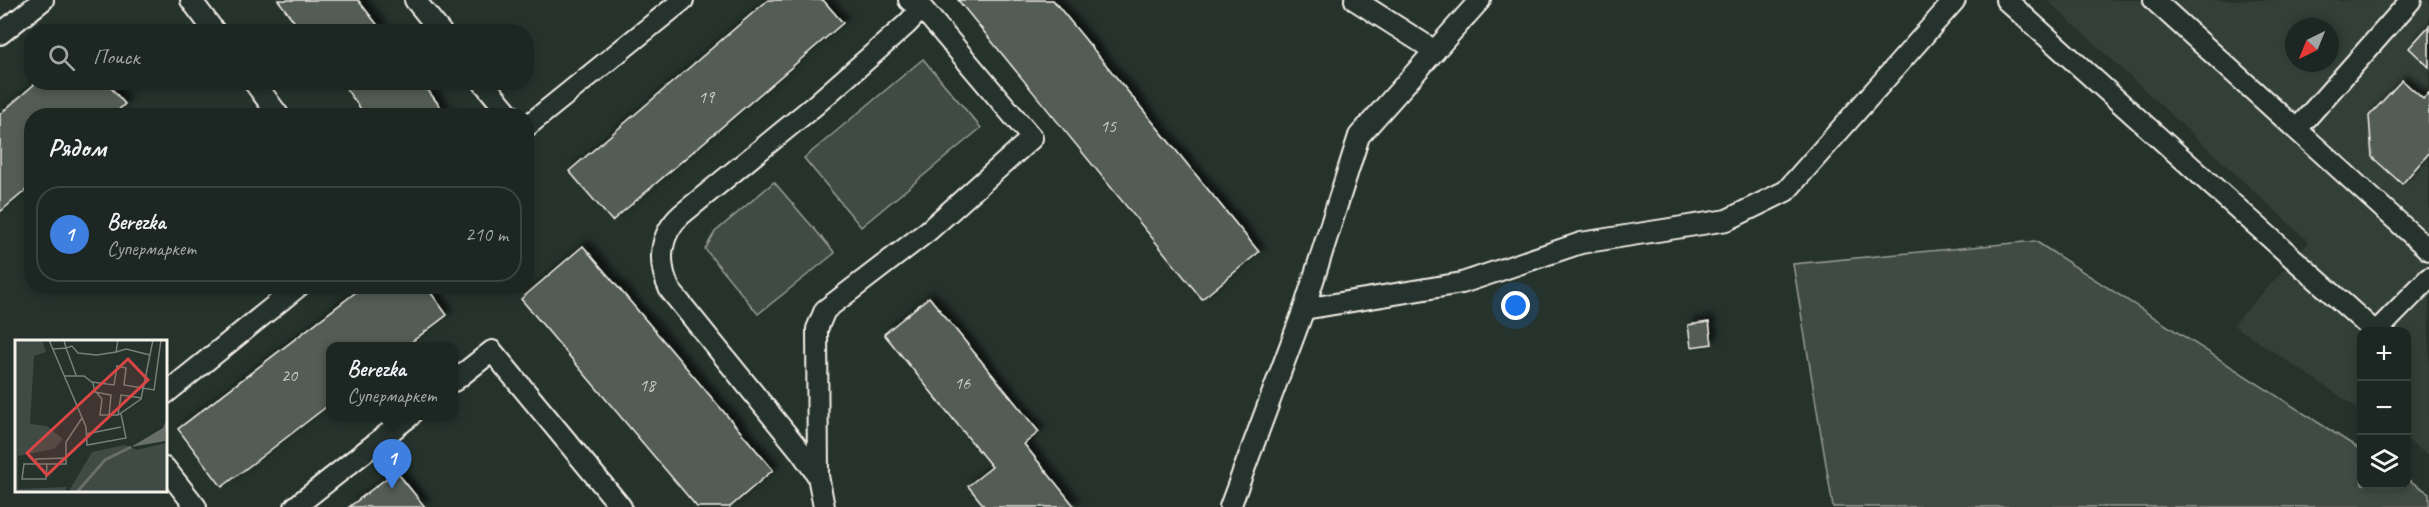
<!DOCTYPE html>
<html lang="ru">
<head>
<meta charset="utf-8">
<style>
  body { margin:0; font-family:Caveat,sans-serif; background:#29322f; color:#f1f3f6 }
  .controls { position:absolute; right:18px; bottom:18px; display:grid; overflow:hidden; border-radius:12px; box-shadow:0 3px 9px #0003 }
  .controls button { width:54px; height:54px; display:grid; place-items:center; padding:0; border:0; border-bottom:2px solid #3a4340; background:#1c2622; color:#f1f3f6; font:30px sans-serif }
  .compass { position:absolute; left:2285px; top:18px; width:54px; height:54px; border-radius:50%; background:#1c2622; box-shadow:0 3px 9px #0003; rotate:223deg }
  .you { position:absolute; left:1516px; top:306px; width:21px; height:21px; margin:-15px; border:4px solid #fff; border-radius:50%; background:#1a73e8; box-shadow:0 0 0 9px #1a73e833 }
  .badge { display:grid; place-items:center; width:39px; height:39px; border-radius:50%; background:#bca0f2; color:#fff; font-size:20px; font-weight:700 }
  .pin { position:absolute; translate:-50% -50px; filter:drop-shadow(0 2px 3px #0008) }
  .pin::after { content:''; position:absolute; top:32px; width:21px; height:18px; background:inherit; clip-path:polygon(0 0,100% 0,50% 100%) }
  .popup { position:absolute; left:326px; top:342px; width:132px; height:78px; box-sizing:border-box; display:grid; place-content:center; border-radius:12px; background:#1c2622; filter:drop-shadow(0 2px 4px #0005); font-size:20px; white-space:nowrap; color:#a0a5a5 }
  .popup b { font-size:22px; color:#f1f3f6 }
  .popup::after { content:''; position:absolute; left:50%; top:100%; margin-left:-12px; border:12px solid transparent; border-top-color:#1c2622 }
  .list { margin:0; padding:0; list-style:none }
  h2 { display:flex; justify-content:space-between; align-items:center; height:78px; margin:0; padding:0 24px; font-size:26px }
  h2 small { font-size:20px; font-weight:400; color:#a0a5a5 }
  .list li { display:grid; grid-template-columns:39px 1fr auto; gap:18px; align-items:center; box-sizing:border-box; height:96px; margin:0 12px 12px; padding:0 12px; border:2px solid #3a4340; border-radius:24px }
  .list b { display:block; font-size:22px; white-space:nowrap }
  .list p { margin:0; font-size:20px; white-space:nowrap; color:#a0a5a5 }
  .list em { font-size:20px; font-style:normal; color:#a0a5a5 }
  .icon { flex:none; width:33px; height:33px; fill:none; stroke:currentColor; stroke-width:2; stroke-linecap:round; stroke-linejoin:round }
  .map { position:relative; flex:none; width:2429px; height:507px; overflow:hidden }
  .search { position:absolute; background:#1c2622; box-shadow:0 3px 9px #0003; left:24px; top:24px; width:510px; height:66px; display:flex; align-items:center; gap:15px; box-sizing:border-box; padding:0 21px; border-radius:24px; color:#a0a5a5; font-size:22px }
  .panel { position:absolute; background:#1c2622; box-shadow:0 3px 9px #0003; left:24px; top:108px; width:510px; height:186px; border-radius:24px }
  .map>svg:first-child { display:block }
</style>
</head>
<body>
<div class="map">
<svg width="2429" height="507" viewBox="0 0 2429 507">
  <defs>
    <filter id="shadow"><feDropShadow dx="5.5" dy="-5.5" stdDeviation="3" flood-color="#0009"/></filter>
  </defs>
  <rect width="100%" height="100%" fill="#26332d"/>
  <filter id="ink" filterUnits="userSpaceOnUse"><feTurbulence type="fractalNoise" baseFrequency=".0167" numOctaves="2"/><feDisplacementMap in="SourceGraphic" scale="12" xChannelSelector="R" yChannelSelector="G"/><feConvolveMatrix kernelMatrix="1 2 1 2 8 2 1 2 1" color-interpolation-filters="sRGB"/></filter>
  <g filter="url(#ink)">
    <path fill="#333f39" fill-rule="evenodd" d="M2047,0H2429V455L2407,440L2406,332H2362L2361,410L2233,325L2309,242ZM2294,27H2330V63H2294Z"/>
    <g fill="#414b45" stroke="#9a9e96" stroke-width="1.5">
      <polygon points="923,59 981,128 861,227 804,158"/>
      <polygon points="774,182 835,253 758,314 705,249 715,232"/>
      <polygon points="2035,241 2361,450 2362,484 2406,484 2407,479 2429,493 2429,507 1833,507 1793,264"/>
    </g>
    <g fill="#525c55" stroke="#f4f1e8" stroke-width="1.5" filter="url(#shadow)">
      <polygon points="278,0 358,0 383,32 302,32"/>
      <polygon points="768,0 823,0 843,23 612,221 569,171"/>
      <polygon points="958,0 1053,0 1259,252 1202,299"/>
      <polygon points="2429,26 2429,67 2409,48"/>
      <polygon points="2402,80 2423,99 2429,93 2429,153 2402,184 2372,157 2369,116"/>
      <polygon points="37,82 106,82 125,104 112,116 32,116 32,185 0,212 0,114"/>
      <polygon points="341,82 422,82 447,116 366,116"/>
      <polygon points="583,246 773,470 730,507 697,507 521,299"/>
      <polygon points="364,286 426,286 447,315 406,346 330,346 330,404 222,487 178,429"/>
      <polygon points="929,297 1039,432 1024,444 1075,507 985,507 968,486 992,467 884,334"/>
      <polygon points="1709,322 1712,344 1691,347 1688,325"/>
      <polygon points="396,471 425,507 349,507"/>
    </g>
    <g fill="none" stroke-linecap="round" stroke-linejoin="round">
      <defs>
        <g id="service">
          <polyline points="191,0 215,32"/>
          <polyline points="415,0 441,32"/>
          <polyline points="1355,0 1435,51"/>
          <polyline points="2006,0 2375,332"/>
          <polyline points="2154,0 2429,250"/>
          <polyline points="0,34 43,0"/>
          <polyline points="254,82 279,116"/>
          <polyline points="483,82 511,116"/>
          <polyline points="526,127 683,0"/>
          <polyline points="2297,129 2411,0"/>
          <polyline points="1304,309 1462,283 1581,243 1727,220 1786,191 1955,0"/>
          <polyline points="2376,332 2429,278"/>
          <polyline points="454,381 492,351 621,507"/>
          <polyline points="165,394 299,286"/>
          <polyline points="165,468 196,507"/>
          <polyline points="818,476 817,329 825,310 928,231 1032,138 922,8 909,0"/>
          <polyline points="295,507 410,416"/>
          <path d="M824,507L818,476L801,452L670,290C657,263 659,234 682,214L814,106L907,24L922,8"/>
          <polyline points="1230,507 1304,309 1359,136 1480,0"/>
        </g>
      </defs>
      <use href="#service" stroke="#f4f1e8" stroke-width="24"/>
      <use href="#service" stroke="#26332d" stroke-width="20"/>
    </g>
  </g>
  <g text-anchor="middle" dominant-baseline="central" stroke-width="4.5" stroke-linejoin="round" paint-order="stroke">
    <g font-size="18" fill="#ccccc3">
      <text x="706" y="97">19</text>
      <text x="1108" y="126">15</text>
      <text x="289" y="375">20</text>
      <text x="962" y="383">16</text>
      <text x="647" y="385">18</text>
    </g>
  </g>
  <g transform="translate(15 340)">
    <rect width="152" height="152" fill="#26332d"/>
    <path d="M6,0H27L31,12L19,16L15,84L32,86L48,99L39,109L3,116V149L52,147L50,151H0V2ZM151,103V151H54L77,112L110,105L122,110Z" fill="#414b45"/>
    <path d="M151,81L150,101L116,107L148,88Z" fill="#676f68"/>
    <path fill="none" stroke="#676f68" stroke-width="3" d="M62,152L90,120L116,107"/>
    <path fill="none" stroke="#787f78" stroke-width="1.5" d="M34,0L71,87L72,105L111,98L106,74M49,0L51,8L57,6L63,13L82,15L101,12L103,0M38,9L51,8L61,35M101,12L111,9L135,15M49,36H69L78,43L80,52L96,55L94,76M77,42L99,45L102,26L111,28L109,45L139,50L146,0M81,52L87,59L85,75H103L126,59L138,0M103,75L106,55L127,58M71,94L106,87M21,124V119L52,118M32,124L31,139H7L9,124H51V102L67,78"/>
    <path fill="#da4645" fill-opacity="0.15" stroke="#da4645" stroke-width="3" d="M113,19L133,40L32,135L12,113Z"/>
    <rect width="152" height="152" fill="none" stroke="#f4f1e8" stroke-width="3"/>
  </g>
</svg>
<div class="controls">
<button>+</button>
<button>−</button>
<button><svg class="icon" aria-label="layers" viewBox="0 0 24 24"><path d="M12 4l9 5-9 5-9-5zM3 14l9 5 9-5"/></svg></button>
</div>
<svg class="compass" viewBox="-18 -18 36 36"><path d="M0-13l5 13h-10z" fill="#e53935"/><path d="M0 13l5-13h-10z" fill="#a0a5a5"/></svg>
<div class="you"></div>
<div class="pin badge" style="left:392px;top:489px;background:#3f7fe0">1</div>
<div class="popup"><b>Berezka</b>Супермаркет</div>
<div class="search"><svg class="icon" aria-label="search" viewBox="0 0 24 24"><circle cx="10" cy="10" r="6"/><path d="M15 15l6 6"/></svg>Поиск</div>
<section class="panel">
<h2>Рядом<small></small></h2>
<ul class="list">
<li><span class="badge" style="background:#3f7fe0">1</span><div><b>Berezka</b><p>Супермаркет</p></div><em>210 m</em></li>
</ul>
</section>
</div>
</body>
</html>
